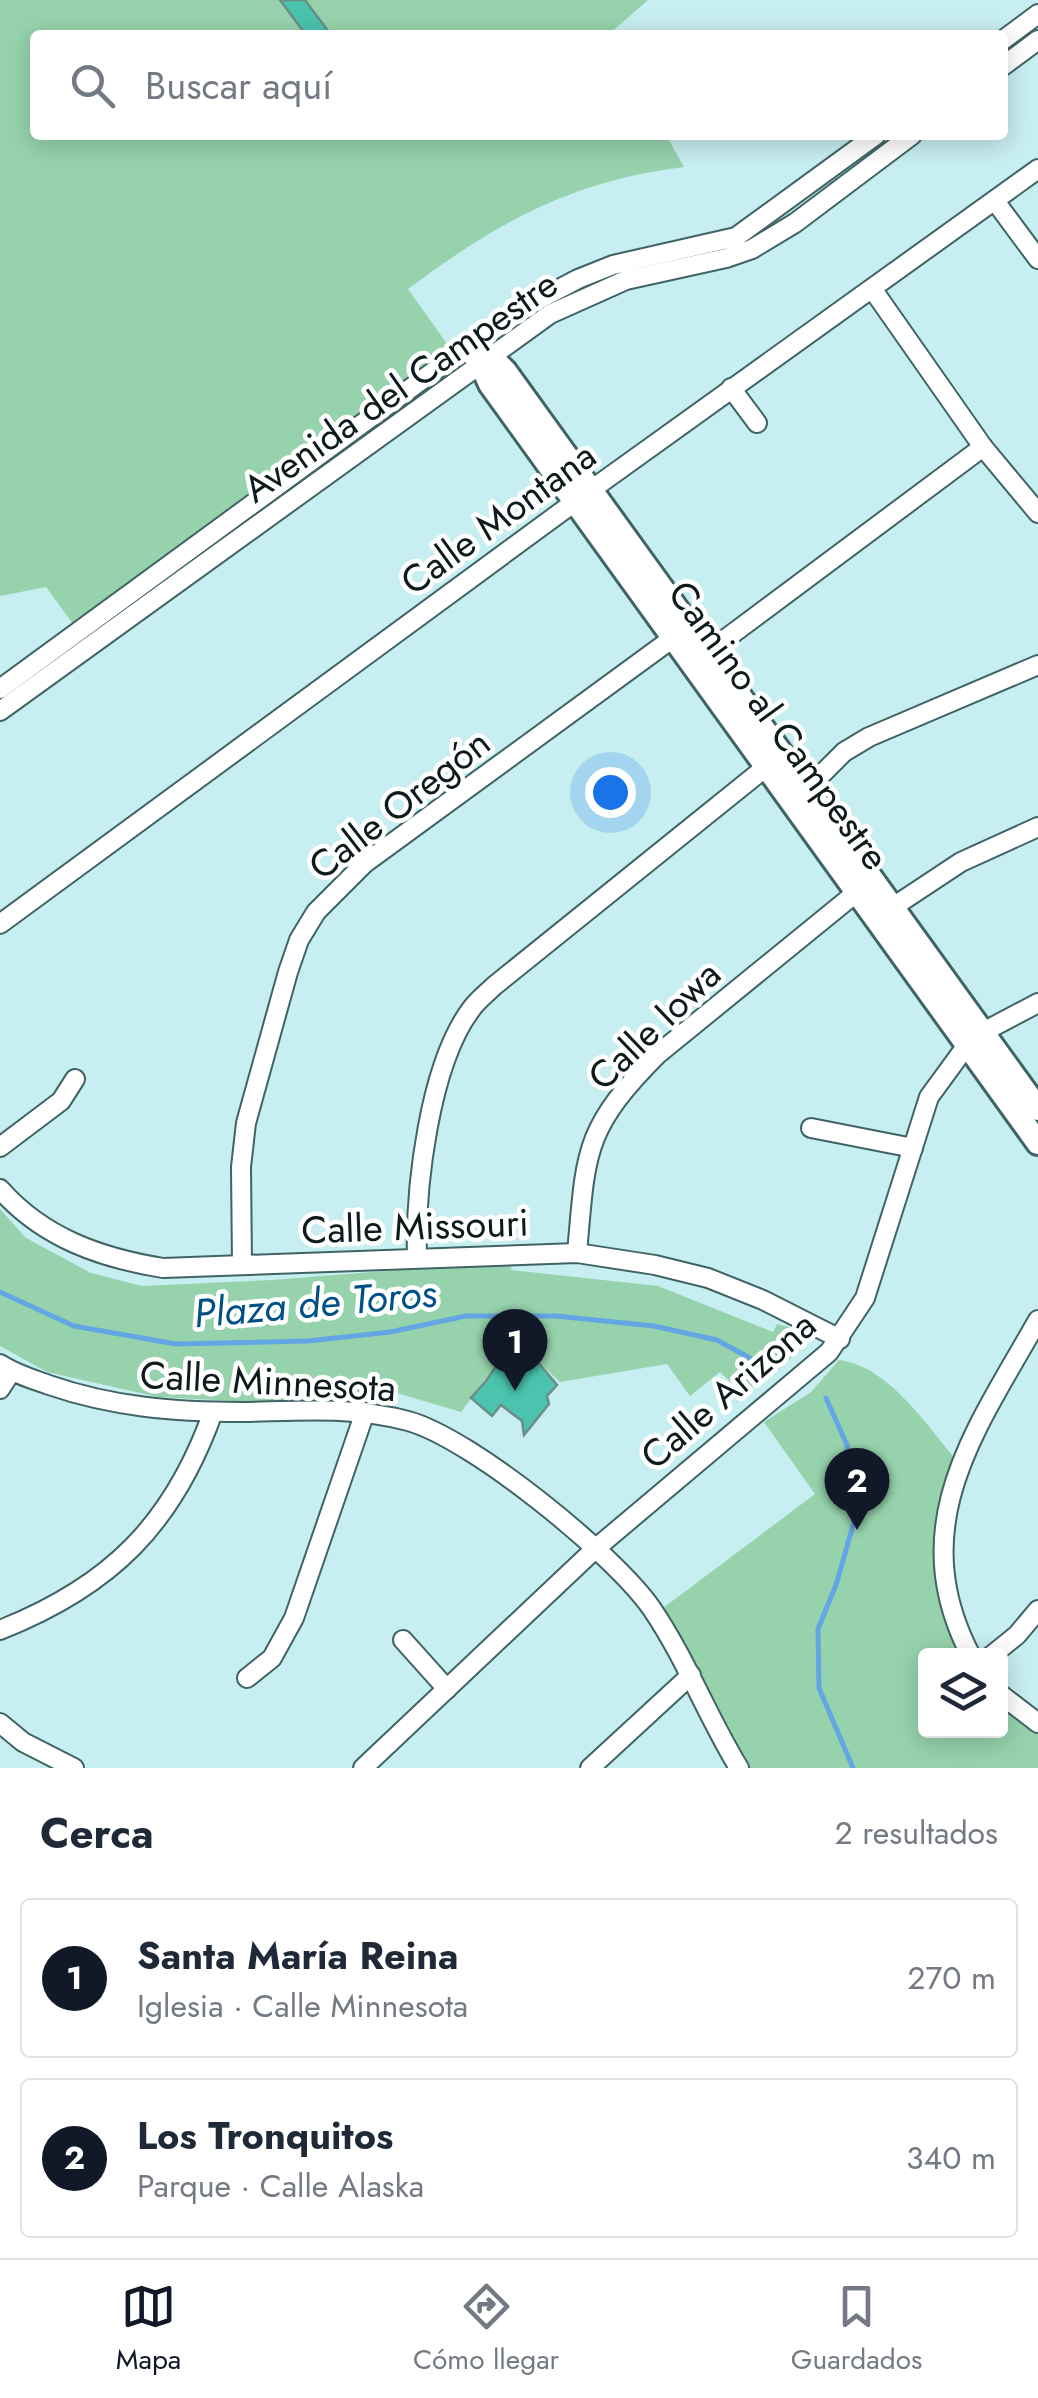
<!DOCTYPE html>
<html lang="es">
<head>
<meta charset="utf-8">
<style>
  body { margin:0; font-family:Jost,sans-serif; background:#f6f6f7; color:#1f2937 }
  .controls { position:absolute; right:30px; bottom:30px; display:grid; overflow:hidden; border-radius:10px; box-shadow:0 5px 25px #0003 }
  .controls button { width:90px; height:90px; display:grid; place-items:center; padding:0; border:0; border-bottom:2px solid #e0e1e3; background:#fff; color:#1f2937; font:50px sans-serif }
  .you { position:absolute; left:610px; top:792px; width:35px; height:35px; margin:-25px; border:8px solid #fff; border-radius:50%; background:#1a73e8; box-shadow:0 0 0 15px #1a73e833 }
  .badge { display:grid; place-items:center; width:65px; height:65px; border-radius:50%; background:#111827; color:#fff; font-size:32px; font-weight:700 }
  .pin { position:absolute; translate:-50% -82px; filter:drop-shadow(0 2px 5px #0008) }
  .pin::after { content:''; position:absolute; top:52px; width:35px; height:30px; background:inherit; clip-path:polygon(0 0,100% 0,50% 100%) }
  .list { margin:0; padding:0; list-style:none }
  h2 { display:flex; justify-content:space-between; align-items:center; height:130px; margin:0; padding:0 40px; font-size:42px }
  h2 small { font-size:32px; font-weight:400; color:#747a83 }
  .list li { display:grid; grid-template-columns:65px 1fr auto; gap:30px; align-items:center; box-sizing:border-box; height:160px; margin:0 20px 20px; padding:0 20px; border:2px solid #e0e1e3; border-radius:10px }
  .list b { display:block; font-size:38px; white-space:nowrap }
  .list p { margin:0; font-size:32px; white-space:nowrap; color:#747a83 }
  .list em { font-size:32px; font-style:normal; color:#747a83 }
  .icon { flex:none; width:55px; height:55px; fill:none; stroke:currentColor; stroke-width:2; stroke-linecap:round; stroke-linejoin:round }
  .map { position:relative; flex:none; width:1038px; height:1768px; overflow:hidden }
  .search { position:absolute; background:#fff; box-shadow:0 5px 25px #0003; left:30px; right:30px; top:30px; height:110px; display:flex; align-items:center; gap:25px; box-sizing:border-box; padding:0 35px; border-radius:10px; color:#747a83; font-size:38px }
  .sheet { height:490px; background:#fff }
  nav { display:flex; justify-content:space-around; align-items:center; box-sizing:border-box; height:140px; border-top:2px solid #e0e1e3; background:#fff; font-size:28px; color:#747a83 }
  nav a { display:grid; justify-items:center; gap:5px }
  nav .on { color:#111827 }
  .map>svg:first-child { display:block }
</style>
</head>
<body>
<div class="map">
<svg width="1038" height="1768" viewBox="0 0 1038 1768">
  <rect width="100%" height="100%" fill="#c7eef1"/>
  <g fill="#96d3ac">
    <path d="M0,0H648L608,35H35V135H666L684,167C571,181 498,222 408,289L450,348L76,628L46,587L0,596Z"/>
    <polygon points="0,1209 26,1238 91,1273 142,1286 272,1280 460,1265 512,1264 511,1270 658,1286 773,1332 777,1324 797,1329 808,1341 783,1366 742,1393 720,1372 690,1396 667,1364 560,1382 536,1360 509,1343 500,1353 503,1356 461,1412 380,1388 376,1401 335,1406 158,1397 47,1372 0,1346"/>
    <path d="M839,1360C889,1366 927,1426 958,1462L940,1566L972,1655L926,1656V1730H1000L1001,1691L1038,1717V1768H734L655,1614L815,1494L764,1422L811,1392Z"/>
  </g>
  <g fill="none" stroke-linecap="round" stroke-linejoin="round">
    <g stroke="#64a5e3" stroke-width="5">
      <polyline points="0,1292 74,1326 176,1344 308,1341 390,1332 466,1316 556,1316 654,1326 717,1340 757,1362"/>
      <polyline points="826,1398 847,1445 854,1522 836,1585 818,1629 819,1688 853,1768"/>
    </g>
  </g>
  <g fill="#4ac4ae" stroke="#6b8e86" stroke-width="2.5">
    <polygon points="280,0 305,0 331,35 306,35"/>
    <polygon points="509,1343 536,1360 557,1385 547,1396 549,1404 524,1435 522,1421 501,1405 492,1416 471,1398 486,1381 503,1356 500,1354"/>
  </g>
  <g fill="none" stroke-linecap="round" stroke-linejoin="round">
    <defs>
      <g id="minor">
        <polyline points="1003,40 1038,14"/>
        <polyline points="1003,66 1038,40"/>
        <polyline points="995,201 1038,259"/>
        <polyline points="873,290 983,447 1038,513"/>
        <polyline points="731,388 757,423"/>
        <polyline points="708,652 983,447"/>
        <polyline points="0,689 445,363 536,301 578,279 613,265 736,237 876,135"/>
        <polyline points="0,711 550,314 626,280 726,258 752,249 795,223 912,135"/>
        <polyline points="807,789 844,752 869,737 1038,665"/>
        <polyline points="893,907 961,862 1038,827"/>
        <polyline points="0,924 591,490 1038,169"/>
        <polyline points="811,1128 913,1148"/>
        <polyline points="0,1147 61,1101 75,1079"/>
        <path d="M0,1189C43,1238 101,1258 163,1268L577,1253L655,1265L708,1278L763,1300L840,1339"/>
        <path d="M577,1253C586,1152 583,1129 658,1054L857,892"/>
        <path d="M417,1258C415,1189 429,1064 472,1008C478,1000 487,993 494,986L766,767"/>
        <polyline points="242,1265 241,1167 246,1123 288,972 299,940 316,912 365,863 673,638"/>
        <path d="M0,1364C15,1374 32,1379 49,1385C113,1407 175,1412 242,1412C298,1411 354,1406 408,1421C471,1438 615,1555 652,1609C686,1659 707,1716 739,1768"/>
        <polyline points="0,1389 11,1372"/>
        <path d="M0,1630C111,1586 173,1524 213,1412"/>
        <polyline points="403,1640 447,1689"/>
        <path d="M971,1656C903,1526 975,1431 1038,1320"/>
        <polyline points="991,1656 1017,1635 1038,1610"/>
        <polyline points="247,1678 272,1658 294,1618 365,1412"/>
        <polyline points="1000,1694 1038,1723"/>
        <polyline points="0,1723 23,1742 74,1768"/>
        <polyline points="363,1768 595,1549 829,1352 865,1298 929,1097 967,1045 983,1032 1038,1003"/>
        <polyline points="590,1768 691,1675"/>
      </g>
      <g id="tertiary">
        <polyline points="479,345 505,371 1038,1109"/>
        <polyline points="468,347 481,364 490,384 1038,1143"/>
      </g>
    </defs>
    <use href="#minor" stroke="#406366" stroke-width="22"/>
    <use href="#tertiary" stroke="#406366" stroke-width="28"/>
    <use href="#minor" stroke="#fff" stroke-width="18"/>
    <use href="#tertiary" stroke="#fff" stroke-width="22"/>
  </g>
  <g text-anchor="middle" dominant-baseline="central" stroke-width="9" stroke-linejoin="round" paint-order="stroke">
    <g font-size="38" fill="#0d1b1c" stroke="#fff">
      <text transform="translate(400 386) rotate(-35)">Avenida del Campestre</text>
      <text transform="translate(498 518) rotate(-36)">Calle Montana</text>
      <text transform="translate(779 725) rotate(54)">Camino al Campestre</text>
      <text transform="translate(399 804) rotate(-38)">Calle Oregón</text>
      <text transform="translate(654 1025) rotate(-44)">Calle Iowa</text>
      <text transform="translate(415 1226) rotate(-2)">Calle Missouri</text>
      <text transform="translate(268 1381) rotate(3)">Calle Minnesota</text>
      <text transform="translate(728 1390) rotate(-41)">Calle Arizona</text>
    </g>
    <g font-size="40" font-style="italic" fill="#005088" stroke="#fff">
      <text transform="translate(315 1303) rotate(-5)">Plaza de Toros</text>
    </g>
  </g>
</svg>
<div class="controls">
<button><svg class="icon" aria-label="layers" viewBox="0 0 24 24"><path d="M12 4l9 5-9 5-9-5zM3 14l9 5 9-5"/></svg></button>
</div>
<div class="you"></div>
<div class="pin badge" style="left:515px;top:1391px">1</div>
<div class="pin badge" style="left:857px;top:1530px">2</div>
<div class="search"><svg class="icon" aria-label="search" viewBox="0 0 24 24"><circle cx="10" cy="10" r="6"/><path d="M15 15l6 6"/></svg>Buscar aquí</div>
</div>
<section class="sheet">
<h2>Cerca<small>2 resultados</small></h2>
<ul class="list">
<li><span class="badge">1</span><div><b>Santa María Reina</b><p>Iglesia · Calle Minnesota</p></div><em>270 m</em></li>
<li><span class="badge">2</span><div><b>Los Tronquitos</b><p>Parque · Calle Alaska</p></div><em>340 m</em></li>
</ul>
</section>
<nav>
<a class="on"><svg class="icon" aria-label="map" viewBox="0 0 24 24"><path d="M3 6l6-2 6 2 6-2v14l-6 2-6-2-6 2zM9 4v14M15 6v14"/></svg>Mapa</a>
<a><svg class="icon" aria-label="directions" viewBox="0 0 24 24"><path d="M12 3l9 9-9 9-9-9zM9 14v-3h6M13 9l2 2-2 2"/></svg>Cómo llegar</a>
<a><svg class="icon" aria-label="saved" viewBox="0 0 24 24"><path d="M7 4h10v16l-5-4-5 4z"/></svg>Guardados</a>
</nav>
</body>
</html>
